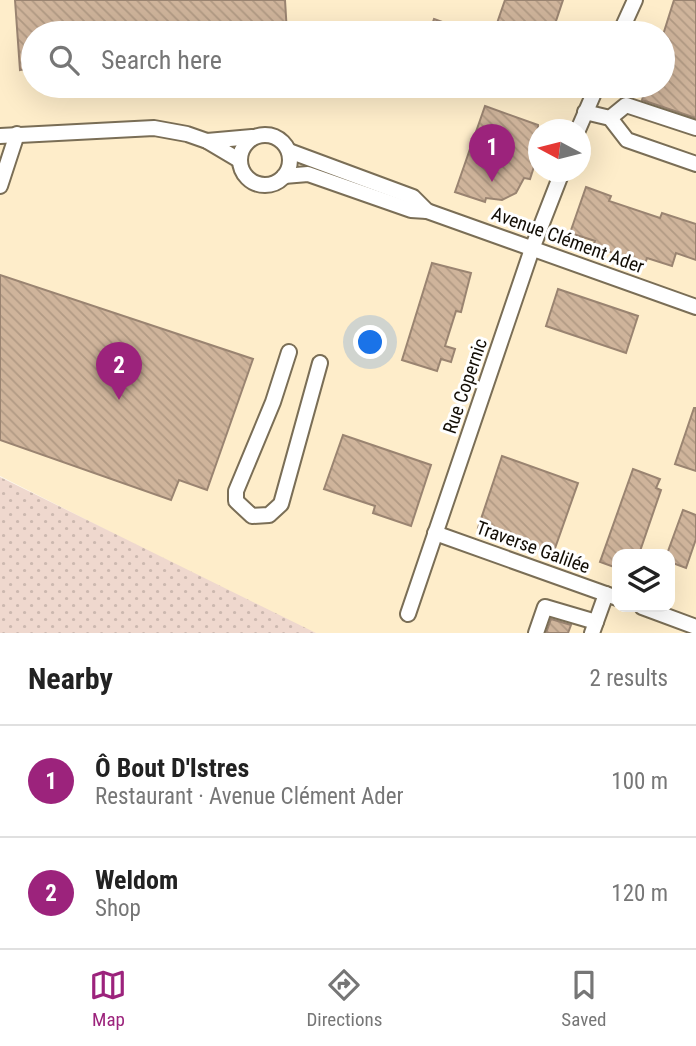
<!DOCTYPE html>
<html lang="en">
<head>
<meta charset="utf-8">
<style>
  body { margin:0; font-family:"Roboto Condensed",sans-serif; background:#f2f2f2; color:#222 }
  .controls { position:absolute; right:21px; bottom:21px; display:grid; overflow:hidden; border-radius:14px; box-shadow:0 7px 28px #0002 }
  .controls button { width:63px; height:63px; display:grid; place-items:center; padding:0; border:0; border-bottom:2px solid #e0e0e0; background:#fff; color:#222; font:35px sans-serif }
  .compass { position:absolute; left:528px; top:119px; width:63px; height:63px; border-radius:50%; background:#fff; box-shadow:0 7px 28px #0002; rotate:277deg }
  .you { position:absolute; left:371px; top:343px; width:24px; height:24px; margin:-18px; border:5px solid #fff; border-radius:50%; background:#1a73e8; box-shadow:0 0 0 10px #1a73e833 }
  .badge { display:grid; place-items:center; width:46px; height:46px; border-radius:50%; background:#9c237c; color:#fff; font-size:23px; font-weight:700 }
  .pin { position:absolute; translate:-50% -58px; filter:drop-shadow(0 2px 4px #0008) }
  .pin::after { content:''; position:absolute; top:37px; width:24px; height:21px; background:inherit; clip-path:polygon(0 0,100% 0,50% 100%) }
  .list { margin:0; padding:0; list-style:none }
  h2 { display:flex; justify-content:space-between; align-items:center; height:91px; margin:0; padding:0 28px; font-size:30px }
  h2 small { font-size:23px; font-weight:400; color:#767676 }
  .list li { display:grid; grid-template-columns:46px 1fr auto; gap:21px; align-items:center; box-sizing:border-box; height:112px; padding:0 28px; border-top:2px solid #e0e0e0 }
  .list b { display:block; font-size:26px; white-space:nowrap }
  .list p { margin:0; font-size:23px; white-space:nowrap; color:#767676 }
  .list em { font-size:23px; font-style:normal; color:#767676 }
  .icon { flex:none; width:38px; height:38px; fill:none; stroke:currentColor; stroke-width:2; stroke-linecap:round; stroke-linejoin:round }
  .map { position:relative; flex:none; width:696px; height:633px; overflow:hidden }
  .search { position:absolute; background:#fff; box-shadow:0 7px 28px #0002; left:21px; right:21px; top:21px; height:77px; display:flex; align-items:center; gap:18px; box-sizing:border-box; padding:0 24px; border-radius:38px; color:#767676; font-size:26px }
  .sheet { height:315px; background:#fff }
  nav { display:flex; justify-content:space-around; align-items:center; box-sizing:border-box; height:98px; border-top:2px solid #e0e0e0; background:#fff; font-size:19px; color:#767676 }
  nav a { display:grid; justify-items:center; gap:4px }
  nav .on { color:#9c237c }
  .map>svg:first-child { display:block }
</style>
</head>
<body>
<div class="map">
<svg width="696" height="633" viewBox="0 0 696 633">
  <defs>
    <pattern id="grass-dots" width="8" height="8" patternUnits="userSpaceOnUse" patternTransform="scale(1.75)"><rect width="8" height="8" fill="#efd8ce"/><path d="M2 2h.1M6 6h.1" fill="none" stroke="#ccb8af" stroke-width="1.8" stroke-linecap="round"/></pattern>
    <pattern id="building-back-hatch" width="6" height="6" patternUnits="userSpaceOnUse" patternTransform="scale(1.75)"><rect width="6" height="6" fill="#cfb49b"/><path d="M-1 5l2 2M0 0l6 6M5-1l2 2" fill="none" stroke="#b19a84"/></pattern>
  </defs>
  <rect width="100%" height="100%" fill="#fdf8ed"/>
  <path fill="#feedca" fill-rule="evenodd" d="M0,0H696V633H310L0,476ZM33,33H663V86H33ZM538,130H580V172H538ZM617,554H670V607H617Z"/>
  <polygon fill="url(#grass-dots)" points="0,477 316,633 0,633"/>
  <g fill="url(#building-back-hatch)" stroke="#9a8471" stroke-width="2">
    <polygon points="15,0 285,0 287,33 33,33 33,68 20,70"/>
    <polygon points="505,0 563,0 552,33 520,33 496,26"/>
    <polygon points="674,0 696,0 696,118 642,100 646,86 663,86 663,35"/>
    <polygon points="434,19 470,32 470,33 429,33"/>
    <polygon points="485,106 538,125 538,154 530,179 524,178 516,193 502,200 486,198 485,202 455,192"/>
    <polygon points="586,187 611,196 609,201 660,218 662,213 696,224 696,260 676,253 672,266 647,258 645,264 593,246 595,241 570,233"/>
    <polygon points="432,263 471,273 461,312 456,311 445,346 455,349 451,362 441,359 437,371 402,360"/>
    <polygon points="0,275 253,359 207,490 179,480 171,500 0,440"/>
    <polygon points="558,289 638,316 626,353 546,326"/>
    <polygon points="694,408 696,408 696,471 675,464"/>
    <polygon points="343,435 431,465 411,526 373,513 375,506 324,489"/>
    <polygon points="502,456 578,483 553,554 478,528"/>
    <polygon points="633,469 660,479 656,488 661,490 639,554 617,554 617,568 600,562"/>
    <polygon points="683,510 696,515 696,539 686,568 670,562 670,554 667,554"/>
    <polygon points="551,619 571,625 568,633 546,633"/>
  </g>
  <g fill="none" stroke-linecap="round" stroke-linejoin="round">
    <defs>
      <g id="minor">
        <polyline points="620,33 635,0"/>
        <polyline points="585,112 610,118 627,140 696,164"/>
        <polyline points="610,118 626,105 696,128"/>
        <polyline points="578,130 597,86"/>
        <circle cx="265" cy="160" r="25"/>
        <polyline points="0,136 154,128 187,134 207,141 239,160"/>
        <polyline points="207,141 252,137"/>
        <polyline points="289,151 413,197 427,211"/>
        <polyline points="284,176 308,174 411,210 427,211 696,307"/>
        <polyline points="0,186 17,134"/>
        <polyline points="289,352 273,402 236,491 236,501 252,516 269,515 281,504 320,363"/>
        <polyline points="435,533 617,598"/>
        <polyline points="642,607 696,627"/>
        <polyline points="408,614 532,249 562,172"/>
        <polyline points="536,633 545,607 596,622"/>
        <polyline points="592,633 606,594"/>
      </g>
    </defs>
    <use href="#minor" stroke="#7a6e56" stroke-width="18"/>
    <use href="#minor" stroke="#fff" stroke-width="14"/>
  </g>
  <g text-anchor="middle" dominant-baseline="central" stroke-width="6" stroke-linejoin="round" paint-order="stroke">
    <g font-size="19" fill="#120d05" stroke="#fff">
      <text transform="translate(568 240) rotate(20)">Avenue Clément Ader</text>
      <text transform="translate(465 386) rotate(-71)">Rue Copernic</text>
      <text transform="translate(533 547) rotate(20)">Traverse Galilée</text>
    </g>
  </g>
</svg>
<div class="controls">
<button><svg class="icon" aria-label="layers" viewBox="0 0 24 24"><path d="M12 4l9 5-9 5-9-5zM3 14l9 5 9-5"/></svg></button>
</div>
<svg class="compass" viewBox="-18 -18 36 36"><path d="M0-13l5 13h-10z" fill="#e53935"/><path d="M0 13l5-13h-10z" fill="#767676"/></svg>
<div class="you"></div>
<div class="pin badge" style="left:492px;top:182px">1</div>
<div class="pin badge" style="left:119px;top:400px">2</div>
<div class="search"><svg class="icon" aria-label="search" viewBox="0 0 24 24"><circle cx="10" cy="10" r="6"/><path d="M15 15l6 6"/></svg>Search here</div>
</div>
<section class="sheet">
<h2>Nearby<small>2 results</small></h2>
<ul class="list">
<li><span class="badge">1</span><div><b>Ô Bout D'Istres</b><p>Restaurant · Avenue Clément Ader</p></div><em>100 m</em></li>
<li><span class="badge">2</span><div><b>Weldom</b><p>Shop</p></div><em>120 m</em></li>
</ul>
</section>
<nav>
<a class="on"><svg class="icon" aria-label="map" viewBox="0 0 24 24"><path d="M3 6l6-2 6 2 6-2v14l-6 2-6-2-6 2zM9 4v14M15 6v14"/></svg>Map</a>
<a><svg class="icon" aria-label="directions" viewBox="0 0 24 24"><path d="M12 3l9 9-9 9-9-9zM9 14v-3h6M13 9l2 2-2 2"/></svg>Directions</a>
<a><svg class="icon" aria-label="saved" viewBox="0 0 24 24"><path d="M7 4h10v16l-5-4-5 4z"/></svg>Saved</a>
</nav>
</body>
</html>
